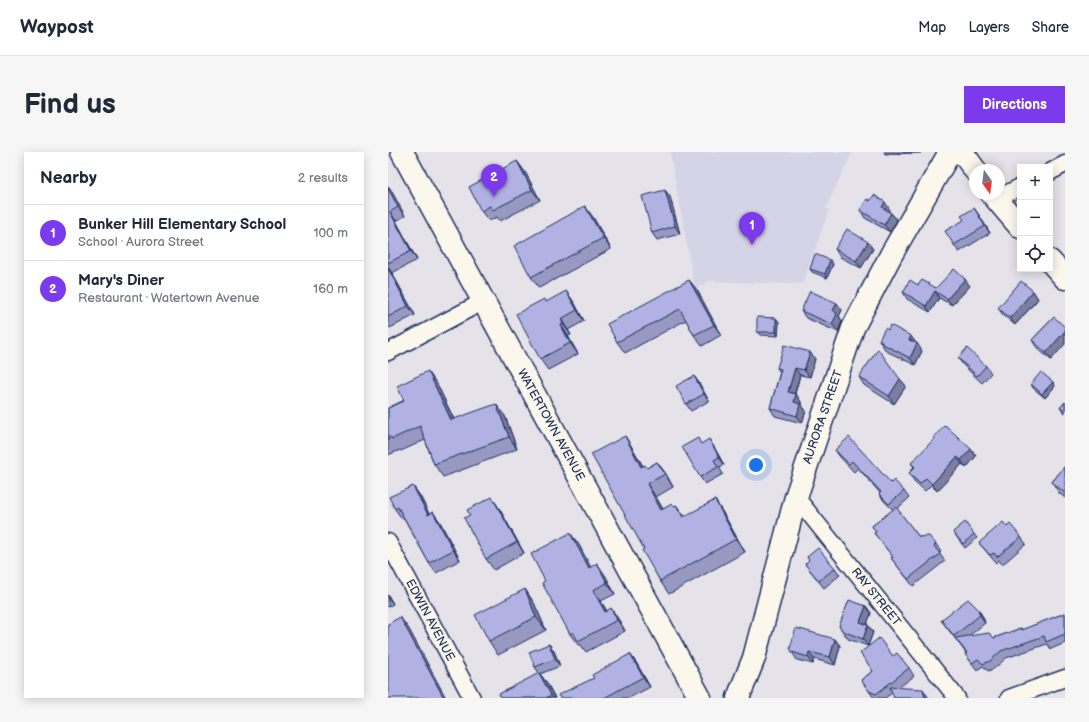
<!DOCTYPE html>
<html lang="en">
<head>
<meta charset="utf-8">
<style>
  body { margin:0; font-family:"Balsamiq Sans",sans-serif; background:#f6f6f7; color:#1f2937 }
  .controls { position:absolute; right:12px; top:12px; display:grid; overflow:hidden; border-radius:0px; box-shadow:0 2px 10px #0003 }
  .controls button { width:36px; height:36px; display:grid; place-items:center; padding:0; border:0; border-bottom:1px solid #e0e1e3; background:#fff; color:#1f2937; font:20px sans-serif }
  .compass { position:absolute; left:581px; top:12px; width:36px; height:36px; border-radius:50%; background:#fff; box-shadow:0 2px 10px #0003; rotate:166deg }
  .you { position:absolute; left:368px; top:313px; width:14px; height:14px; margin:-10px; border:3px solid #fff; border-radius:50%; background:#1a73e8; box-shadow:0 0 0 6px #1a73e833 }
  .badge { display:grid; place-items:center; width:26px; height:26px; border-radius:50%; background:#7c3aed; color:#fff; font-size:13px; font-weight:700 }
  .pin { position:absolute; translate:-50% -33px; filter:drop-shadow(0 1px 2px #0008) }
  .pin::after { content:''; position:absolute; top:21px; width:14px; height:12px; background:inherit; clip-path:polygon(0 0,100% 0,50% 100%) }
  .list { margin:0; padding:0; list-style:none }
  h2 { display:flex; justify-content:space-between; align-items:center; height:52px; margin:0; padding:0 16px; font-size:17px }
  h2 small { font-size:13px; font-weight:400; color:#747a83 }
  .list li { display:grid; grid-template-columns:26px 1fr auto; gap:12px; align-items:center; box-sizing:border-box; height:56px; padding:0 16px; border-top:1px solid #e0e1e3 }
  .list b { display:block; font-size:15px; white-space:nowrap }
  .list p { margin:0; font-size:13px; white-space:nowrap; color:#747a83 }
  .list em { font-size:13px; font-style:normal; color:#747a83 }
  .icon { flex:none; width:22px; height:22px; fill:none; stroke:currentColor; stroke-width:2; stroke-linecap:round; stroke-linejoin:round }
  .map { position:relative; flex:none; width:677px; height:546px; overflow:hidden; border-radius:0px }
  header { display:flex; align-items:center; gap:24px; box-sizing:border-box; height:56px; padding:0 20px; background:#fff; border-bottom:1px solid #e0e1e3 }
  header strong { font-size:19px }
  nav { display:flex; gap:22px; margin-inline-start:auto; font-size:14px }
  .intro { display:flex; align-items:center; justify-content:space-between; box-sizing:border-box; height:96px; padding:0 24px }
  h1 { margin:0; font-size:28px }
  .button { padding:10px 18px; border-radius:0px; background:#7c3aed; color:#fff; font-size:14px; font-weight:700 }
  main { display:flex; gap:24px; padding:0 24px }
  aside { flex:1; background:#fff; border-radius:0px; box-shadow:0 2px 10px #0003 }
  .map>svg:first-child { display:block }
</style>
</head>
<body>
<header>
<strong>Waypost</strong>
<nav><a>Map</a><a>Layers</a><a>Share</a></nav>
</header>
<div class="intro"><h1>Find us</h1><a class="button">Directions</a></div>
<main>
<aside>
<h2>Nearby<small>2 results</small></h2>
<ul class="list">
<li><span class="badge">1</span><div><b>Bunker Hill Elementary School</b><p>School · Aurora Street</p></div><em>100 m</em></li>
<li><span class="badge">2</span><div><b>Mary's Diner</b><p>Restaurant · Watertown Avenue</p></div><em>160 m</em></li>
</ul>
</aside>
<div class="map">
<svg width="677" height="546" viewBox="0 0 677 546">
  <rect width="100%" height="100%" fill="#e5e2e9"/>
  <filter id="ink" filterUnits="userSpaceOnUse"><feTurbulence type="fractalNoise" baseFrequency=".025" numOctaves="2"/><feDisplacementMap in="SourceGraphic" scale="8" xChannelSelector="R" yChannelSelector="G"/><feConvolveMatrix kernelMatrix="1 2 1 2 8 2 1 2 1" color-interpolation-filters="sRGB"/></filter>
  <g filter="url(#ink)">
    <polygon fill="#d5d4e7" points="282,0 464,0 438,56 441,58 415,131 403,132 322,129 307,137"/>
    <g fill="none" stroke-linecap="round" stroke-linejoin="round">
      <defs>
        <g id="minor">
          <polyline points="662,20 677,12"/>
          <polyline points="608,47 632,35"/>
          <polyline points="0,200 96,149"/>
          <polyline points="408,345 569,546"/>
          <polyline points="0,390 84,546"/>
          <polyline points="621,546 677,526"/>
        </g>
        <g id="secondary">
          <polyline points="14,0 312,546"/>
          <polyline points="574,0 587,18"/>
          <polyline points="604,42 632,75"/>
          <polyline points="662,109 677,126"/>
          <polyline points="350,546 366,506 408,345 465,176 503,103 562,0"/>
        </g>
      </defs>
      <use href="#minor" stroke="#1b2f5e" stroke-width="19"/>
      <use href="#secondary" stroke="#1b2f5e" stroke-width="25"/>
      <use href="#minor" stroke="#fbf7ec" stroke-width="16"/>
      <use href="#secondary" stroke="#fbf7ec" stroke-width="22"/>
    </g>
    <g fill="#9899c3" stroke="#1b2f5e">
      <polygon points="496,0 532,0 533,1 497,2"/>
      <polygon points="129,9 137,20 152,48 112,69 109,65 101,69 93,59"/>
      <polygon points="0,34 17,64 8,69 29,108 4,121 27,163 2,176 0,173"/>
      <polygon points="277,38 282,45 292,82 269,88 264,81"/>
      <polygon points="482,49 502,58 501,59 503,61 509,68 502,80 477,66 472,58"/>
      <polygon points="591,63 602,81 571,100 566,93"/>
      <polygon points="205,65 223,97 151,136 143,125"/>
      <polygon points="447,97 485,97 473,116 452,105"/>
      <polygon points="445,112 439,126 424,120 422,117"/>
      <polygon points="301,128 309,138 333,183 314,194 306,183 298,168 237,201 229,190"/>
      <polygon points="530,133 548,136 582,134 564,153 551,146 542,160 519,147 515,140"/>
      <polygon points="645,139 650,147 627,173 615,163 610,156"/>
      <polygon points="158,150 186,150 196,169 180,178 183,183 180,184 190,202 160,218 152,207"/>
      <polygon points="454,158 451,164 454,169 450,180 418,166 413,159"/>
      <polygon points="666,165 663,208 649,196 644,188"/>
      <polygon points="388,166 391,170 390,184 372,183 369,180"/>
      <polygon points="491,188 534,199 527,213 498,199"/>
      <polygon points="570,206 598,214 603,221 594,231 575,213"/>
      <polygon points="427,207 422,225 412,223 407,242 408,242 413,250 413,252 418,259 414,271 387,264 382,256 392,220 389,216"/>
      <polygon points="306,224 311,231 321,249 303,259 298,252"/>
      <polygon points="471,225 512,227 518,234 506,252 476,233"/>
      <polygon points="665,230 667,234 657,246 645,236 643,232"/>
      <polygon points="49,232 66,267 117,264 129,297 55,325 46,312 37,288 13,299 12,298 0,303 0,256"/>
      <polygon points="677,250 677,261 675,260 672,256"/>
      <polygon points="237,284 245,297 255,314 259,316 269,310 278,322 285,335 268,345 275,357 286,354 288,353 297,365 327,348 335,361 357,400 281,442 272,429 256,397"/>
      <polygon points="313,292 326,295 336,313 331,315 335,322 317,332 312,325"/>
      <polygon points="447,298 516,339 521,346 509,357 531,385 548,392 553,400 551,401 557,409 525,434 503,406 505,405 486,381 488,380 484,374 505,358 496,349 491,342 492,341 470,316 466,320 452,305"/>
      <polygon points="588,304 578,316 574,312 549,339 543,333 537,339 526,329 521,321 526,315 523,311"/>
      <polygon points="677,314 677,346 671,341 664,330"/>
      <polygon points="25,334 32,344 41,362 45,360 52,370 72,408 48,421 41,411 16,366 14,367 7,357"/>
      <polygon points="111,356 136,401 106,418 98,407"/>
      <polygon points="619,375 633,385 638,392 614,413 611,408 608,411 597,398 591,391"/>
      <polygon points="565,380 586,382 589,386 577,396"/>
      <polygon points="182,381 191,393 202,415 217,423 227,442 213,449 219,459 231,468 237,479 198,500 192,492 190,493 182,482 157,429"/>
      <polygon points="419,405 447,416 452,423 436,436 417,412 421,408"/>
      <polygon points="137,437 146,451 158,478 110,503 101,489"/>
      <polygon points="0,443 5,452 0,455"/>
      <polygon points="478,454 483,461 479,472 480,473 485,480 480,494 460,487 451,474"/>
      <polygon points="590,457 595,465 597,471 581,484 606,486 633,476 634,478 677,461 677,491 663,497 659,492 618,506 607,516 600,519 595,514 589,518 577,502 578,501 553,468"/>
      <polygon points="447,487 452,494 447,513 426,507 425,512 409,508 404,500"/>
      <polygon points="161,492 166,499 172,514 152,522 159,531 167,546 113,546 151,521 147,515"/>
      <polygon points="242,502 249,512 262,535 241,546 172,546 206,526"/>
      <polygon points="505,504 521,516 526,524 510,536 540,545 540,546 506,546 504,541 497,546 486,546 473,528"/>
    </g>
    <g fill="#7c7d9f" stroke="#1b2f5e">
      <polygon points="129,9 137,20 152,48 144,38"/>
      <polygon points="0,34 2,36 17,64 10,55 0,36"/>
      <polygon points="277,38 282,45 292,82 287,74"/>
      <polygon points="497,50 502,58 499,63 494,55"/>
      <polygon points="197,54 205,65 223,97 215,86"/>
      <polygon points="586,56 591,63 602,81 597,74"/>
      <polygon points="2,60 8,69 29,108 23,99"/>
      <polygon points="503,61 509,68 502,80 496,73"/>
      <polygon points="480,90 485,97 473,116 468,109"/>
      <polygon points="442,108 445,112 439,126 437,122"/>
      <polygon points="0,115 4,121 27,163 20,154"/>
      <polygon points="577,127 582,134 564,153 559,147"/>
      <polygon points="301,128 309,138 333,183 326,173"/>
      <polygon points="178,139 186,150 196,169 189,158"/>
      <polygon points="547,139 551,146 542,160 538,154"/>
      <polygon points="645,139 650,147 627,173 622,166"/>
      <polygon points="449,151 454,158 451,164 454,169 450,180 444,172 445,158"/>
      <polygon points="388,166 391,170 390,184 388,180"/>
      <polygon points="173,167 180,178 183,183 175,172"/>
      <polygon points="173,173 180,184 190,202 182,191"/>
      <polygon points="677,179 677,192 663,208 658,201"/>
      <polygon points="523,184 528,191 521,188"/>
      <polygon points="529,191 534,199 527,213 522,206"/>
      <polygon points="422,200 427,207 422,225 416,218"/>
      <polygon points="407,216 412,223 405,247 400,240"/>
      <polygon points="40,219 49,232 72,281 63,268"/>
      <polygon points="306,224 311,231 321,249 316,242"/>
      <polygon points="512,227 518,234 506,252 501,244"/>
      <polygon points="665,230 667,234 657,246 654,242"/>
      <polygon points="408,242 413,250 413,252 418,259 414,271 409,264 406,250"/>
      <polygon points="108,252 117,264 129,297 121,285"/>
      <polygon points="237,284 245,297 262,327 253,315"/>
      <polygon points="321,287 326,295 336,313 331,305"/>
      <polygon points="583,297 588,304 578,316 573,308"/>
      <polygon points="569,305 574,312 549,339 544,332"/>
      <polygon points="269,310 278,322 285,335 277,322"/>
      <polygon points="259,332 268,345 282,370 273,358"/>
      <polygon points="25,334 32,344 47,373 40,363"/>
      <polygon points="104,345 111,356 136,401 129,390"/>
      <polygon points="327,348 335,361 357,400 348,387"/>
      <polygon points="288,353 297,365 295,365"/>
      <polygon points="45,360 52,370 72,408 65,398"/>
      <polygon points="182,381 191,393 209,427 201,416"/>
      <polygon points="209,411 217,423 227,442 219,431"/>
      <polygon points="137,437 146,451 158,478 148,465"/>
      <polygon points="205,438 213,449 225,471 217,460"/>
      <polygon points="0,443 5,452 0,445"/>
      <polygon points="478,454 483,461 477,477 472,470"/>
      <polygon points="223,456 231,468 237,479 229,468"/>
      <polygon points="590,457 595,465 597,471 592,463"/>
      <polygon points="12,465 21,477 58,546 56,546"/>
      <polygon points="480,473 485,480 480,494 475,487"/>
      <polygon points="447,487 452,494 447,513 442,505"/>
      <polygon points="161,492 166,499 172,514 167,507"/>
      <polygon points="421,500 426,507 425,512 420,505"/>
      <polygon points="242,502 249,512 262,535 255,525"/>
      <polygon points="151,521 159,531 167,546 165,546 163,543"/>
      <polygon points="535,537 540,545 540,546 537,546"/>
    </g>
    <g fill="#b1b2e3" stroke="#1b2f5e">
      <polygon points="129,9 144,38 105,58 102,54 93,59 81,35"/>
      <polygon points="0,36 10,55 2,60 23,99 0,111"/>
      <polygon points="277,38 287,74 264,81 254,44"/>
      <polygon points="486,43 497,50 494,55 503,61 496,73 472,58 479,47 482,49"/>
      <polygon points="197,54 215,86 143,125 126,94"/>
      <polygon points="586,56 597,74 566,93 557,79 576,68 573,64"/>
      <polygon points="459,77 480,90 468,109 447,97"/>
      <polygon points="427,102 442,108 437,122 422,117"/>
      <polygon points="0,116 20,154 0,165"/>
      <polygon points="566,117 577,127 559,147 547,139 538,154 515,140 522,128 530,133 534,128 548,136"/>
      <polygon points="301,128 326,173 306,183 292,157 229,190 219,172"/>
      <polygon points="633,129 645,139 622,166 610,156"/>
      <polygon points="178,139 189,158 173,167 175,172 173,173 182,191 152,207 128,162 156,147 158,150"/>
      <polygon points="422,139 449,151 445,158 449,162 444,172 413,159"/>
      <polygon points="369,165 388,166 388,180 369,180"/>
      <polygon points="666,165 677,175 677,179 658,201 644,188"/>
      <polygon points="502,173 523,184 521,188 529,191 522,206 493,191 494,190 491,188 497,176 500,178"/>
      <polygon points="396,193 422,200 416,218 407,216 400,240 408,242 406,250 412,252 409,264 382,256 393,217 389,216"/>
      <polygon points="579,196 598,214 589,224 570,206"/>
      <polygon points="490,197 512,227 501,244 471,225"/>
      <polygon points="40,219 63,268 108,252 121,285 46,312 32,274 4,287 3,285 0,287 0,256 16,249 9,234"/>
      <polygon points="653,220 665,230 654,242 643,232"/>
      <polygon points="306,224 316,242 298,252 288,234"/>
      <polygon points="677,250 677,259 672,256"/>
      <polygon points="557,273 583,297 573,308 569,305 544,332 538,326 532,332 521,321 527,315 523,311 547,286 546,285"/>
      <polygon points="237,284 253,315 257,313 259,316 269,310 277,322 259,332 273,358 284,352 286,354 288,353 295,365 327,348 348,387 272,429 254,398 256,397 203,302"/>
      <polygon points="461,285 503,331 506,328 516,339 501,352 491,342 493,340 464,309 461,312 447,298"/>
      <polygon points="310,286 313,292 321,287 331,305 326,308 330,315 312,325 294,295"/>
      <polygon points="677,314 677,341 664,330"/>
      <polygon points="25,334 40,363 45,360 65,398 41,411 10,355 7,357 1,345"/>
      <polygon points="104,345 129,390 98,407 76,366 82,363 79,358"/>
      <polygon points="508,355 531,385 541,384 548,392 546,394 552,402 520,427 503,406 505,405 486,381 488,380 484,374"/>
      <polygon points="577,370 586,382 575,392 565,380"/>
      <polygon points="615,370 619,375 622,372 633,385 609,405 606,401 602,403 591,391"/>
      <polygon points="182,381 201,416 209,411 219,431 205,438 217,460 223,456 229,468 190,489 185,480 182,482 154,431 157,429 143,402"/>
      <polygon points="430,396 447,416 431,429 417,412 421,408 419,405"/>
      <polygon points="137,437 148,465 101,489 87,463"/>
      <polygon points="580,447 590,457 592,463 566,484 553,468"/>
      <polygon points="461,448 478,454 472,470 480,473 475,487 455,479 451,474"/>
      <polygon points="677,461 677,482 658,490 656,484 613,499 602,509 595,512 590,507 584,511 577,502 579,501 567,486 601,481 606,486 633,476 633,478"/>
      <polygon points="12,465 56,546 0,546 0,472"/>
      <polygon points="408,476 447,487 442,505 421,500 420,505 404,500 402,496"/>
      <polygon points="491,486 505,504 509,501 521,516 488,542 481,539 473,528 485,519 472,501"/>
      <polygon points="161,492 167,507 147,515 141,500"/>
      <polygon points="242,502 255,525 216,546 172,546 170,543 206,526 204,523"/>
      <polygon points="151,521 163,543 158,546 113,546 111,542"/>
      <polygon points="502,535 535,537 537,546 506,546"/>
    </g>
  </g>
  <g text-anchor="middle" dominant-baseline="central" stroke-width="3.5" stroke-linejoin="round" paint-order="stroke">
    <g font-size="12" fill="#1b2f5e" stroke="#fbf7ec">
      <text transform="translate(435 265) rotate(-71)">AURORA STREET</text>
      <text transform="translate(163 273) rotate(61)">WATERTOWN AVENUE</text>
      <text transform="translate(488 445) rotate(51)">RAY STREET</text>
      <text transform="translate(42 468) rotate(62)">EDWIN AVENUE</text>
    </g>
  </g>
</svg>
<div class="controls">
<button>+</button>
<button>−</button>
<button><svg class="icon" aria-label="locate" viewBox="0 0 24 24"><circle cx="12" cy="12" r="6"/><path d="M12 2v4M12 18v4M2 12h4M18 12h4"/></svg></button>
</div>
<svg class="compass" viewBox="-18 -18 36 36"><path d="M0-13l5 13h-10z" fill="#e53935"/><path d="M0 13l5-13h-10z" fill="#747a83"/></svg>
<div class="you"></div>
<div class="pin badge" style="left:364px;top:93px">1</div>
<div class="pin badge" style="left:106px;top:45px">2</div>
</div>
</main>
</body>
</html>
